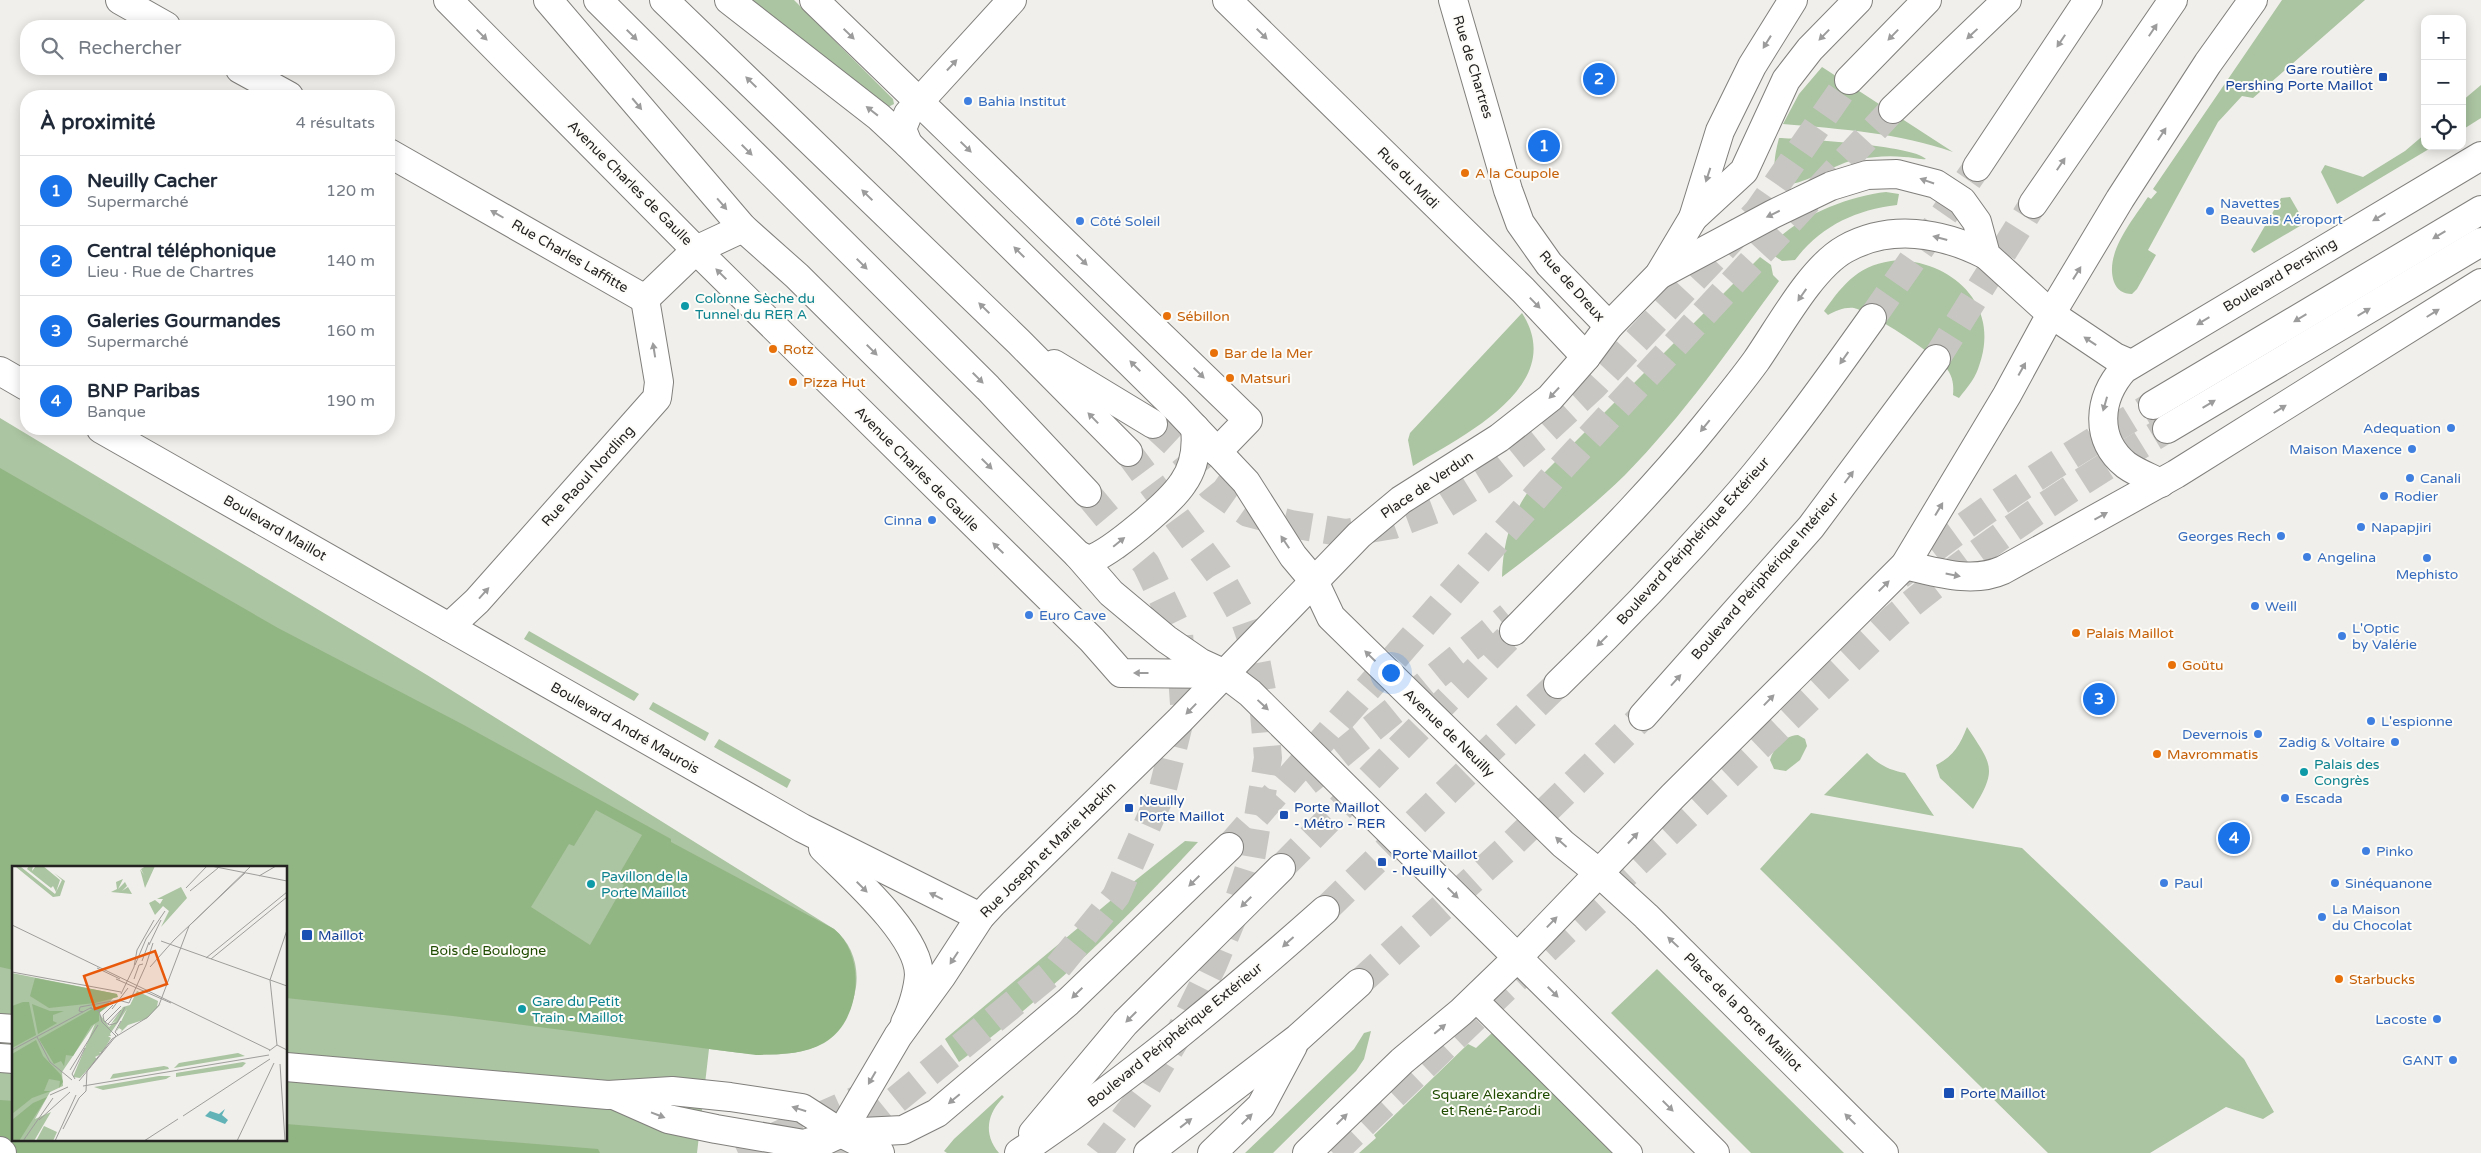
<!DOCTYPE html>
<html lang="fr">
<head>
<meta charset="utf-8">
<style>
  body { margin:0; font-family:"Varela Round",sans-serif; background:#f2f2f3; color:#1f2937 }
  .controls { position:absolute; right:15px; top:15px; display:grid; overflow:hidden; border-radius:10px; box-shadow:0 2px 12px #0003 }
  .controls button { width:45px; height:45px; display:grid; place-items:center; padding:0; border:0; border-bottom:1px solid #e0e1e3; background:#fff; color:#1f2937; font:25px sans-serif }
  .you { position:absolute; left:1390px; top:672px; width:18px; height:18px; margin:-12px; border:4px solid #fff; border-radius:50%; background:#1a73e8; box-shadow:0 0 0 8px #1a73e833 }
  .badge { display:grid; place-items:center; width:32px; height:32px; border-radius:50%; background:#1a73e8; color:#fff; font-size:16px; font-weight:700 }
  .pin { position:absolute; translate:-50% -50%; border:2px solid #fff; box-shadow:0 1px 5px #0006 }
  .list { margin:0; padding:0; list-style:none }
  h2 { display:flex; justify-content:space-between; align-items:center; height:65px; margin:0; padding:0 20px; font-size:21px }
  h2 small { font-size:16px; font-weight:400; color:#747a83 }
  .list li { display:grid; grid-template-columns:32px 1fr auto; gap:15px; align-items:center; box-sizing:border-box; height:70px; padding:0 20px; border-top:1px solid #e0e1e3 }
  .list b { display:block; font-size:19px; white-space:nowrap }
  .list p { margin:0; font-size:16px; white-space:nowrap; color:#747a83 }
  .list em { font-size:16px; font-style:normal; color:#747a83 }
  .icon { flex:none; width:28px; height:28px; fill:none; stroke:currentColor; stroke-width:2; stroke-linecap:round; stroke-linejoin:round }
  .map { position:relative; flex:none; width:2481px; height:1153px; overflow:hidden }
  .search { position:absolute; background:#fff; box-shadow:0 2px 12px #0003; left:20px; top:20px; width:375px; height:55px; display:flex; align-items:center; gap:12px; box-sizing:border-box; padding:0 18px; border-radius:20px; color:#747a83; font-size:19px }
  .panel { position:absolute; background:#fff; box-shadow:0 2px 12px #0003; left:20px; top:90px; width:375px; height:345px; border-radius:20px }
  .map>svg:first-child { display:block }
</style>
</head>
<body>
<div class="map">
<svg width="2481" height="1153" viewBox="0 0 2481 1153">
  <rect width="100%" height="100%" fill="#f0efeb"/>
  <g fill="#abc4a1" fill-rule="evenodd">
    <polygon points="751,0 794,0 893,99 894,104 888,107"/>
    <path d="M2282,0H2365L2253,98L2242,96L2218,122L2148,250L2156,255L2137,289L2132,294C2123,294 2117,290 2114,282C2104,253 2133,220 2148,197L2151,199L2157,192L2153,189Z"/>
    <path d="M1822,67L1953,152C1898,133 1842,129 1783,124L1799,94Z"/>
    <polygon points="2481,85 2481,118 2462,130 2462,101"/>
    <polygon points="2425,134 2425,146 2434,146 2337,204 2321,172 2325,165 2363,177 2405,151"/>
    <path d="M1779,138C1804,139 1912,145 1926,159C1920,160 1911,157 1904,157C1888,155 1873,157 1858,159C1820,166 1757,223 1779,138Z"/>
    <path d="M1886,192L1899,194L1897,205C1855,210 1821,226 1795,260L1782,261L1767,251C1790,219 1847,196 1886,192Z"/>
    <polygon points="2290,197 2305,223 2254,253 2251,250 2281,198"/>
    <path d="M1760,257L1771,265L1773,275L1779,281C1731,347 1683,416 1625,475C1587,512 1544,545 1502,577C1503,540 1512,512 1535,482Z"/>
    <path d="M1898,260C1957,263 2002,309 1978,369C1974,380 1966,389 1959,398L1953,395C1954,386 1953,377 1947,369C1938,356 1869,311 1854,308C1844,307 1836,311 1828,315L1824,311C1845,282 1859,264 1898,260Z"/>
    <path d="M1522,313C1569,386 1461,436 1413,466L1408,440L1410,433Z"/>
    <path d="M0,418L427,675L834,929C851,943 859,964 856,987C842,1068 772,1057 709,1049L697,1153H0ZM14,867H286V1139H14Z"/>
    <polygon points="529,631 639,694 634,701 524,639"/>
    <polygon points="653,702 709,733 705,741 649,709"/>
    <path d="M1967,727C1992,765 1998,769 1973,809L1940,778L1936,765C1953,757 1960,745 1967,727Z"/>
    <path d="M1798,735L1805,739L1807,746L1800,760L1786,771L1774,769L1770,760C1774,747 1784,736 1798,735Z"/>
    <polygon points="719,739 791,780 787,788 714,747"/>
    <path d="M1867,753C1879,765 1889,770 1905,773L1934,816L1824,795Z"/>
    <polygon points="1811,813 2022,848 2244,1059 2274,1112 2263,1119 2226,1107 2150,1153 2048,1153 1760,869"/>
    <path d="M1185,841L1198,842C1124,922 1046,997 959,1062L945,1039L1127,887Z"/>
    <polygon points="1657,969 1844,1153 1751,1153 1611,1013"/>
    <polygon points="1371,1031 1364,1059 1356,1071 1273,1153 1245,1153 1354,1049 1364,1033"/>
    <polygon points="1493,1032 1614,1153 1359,1153 1376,1138 1374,1135 1468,1044 1476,1048"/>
    <path d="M1002,1095L1004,1097C987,1113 983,1134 999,1153H947L944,1151L954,1139Z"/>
  </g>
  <g fill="#92b584" fill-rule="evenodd">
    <path d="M0,468L278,628L462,724L671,839V842L834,929C867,956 861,1022 824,1043C804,1055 778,1054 756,1055L453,1016L286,998V867H14V970L0,967ZM596,810L642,835L618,876V881L624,885L590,945L531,907L569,844L574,846Z"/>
    <polygon points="0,1100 14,1101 14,1139 286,1139 286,1124 598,1149 600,1153 0,1153"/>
  </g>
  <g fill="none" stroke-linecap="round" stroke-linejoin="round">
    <g stroke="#c7c6c3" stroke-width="28" stroke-dasharray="28 14" stroke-linecap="butt">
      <path d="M1899,576C1979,511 2065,458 2153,405"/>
      <path d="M1333,1153L1895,617C1981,546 2072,486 2167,429"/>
    </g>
    <g stroke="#c7c6c3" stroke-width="28" stroke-dasharray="28 14" stroke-linecap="butt">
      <polyline points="1872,318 1977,167"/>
      <polyline points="1936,359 2033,204"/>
      <polyline points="1153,424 1180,449 1211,487 1248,513 1291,524 1346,533 1393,525 1439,508 1492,475 1540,436 1594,386 1758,211 1849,80"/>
      <polyline points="1307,782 1509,616"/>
      <polyline points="1229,847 1553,477 1893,109"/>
      <polyline points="1281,868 1512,634"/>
      <polyline points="1325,910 1558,684"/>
      <polyline points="1359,983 1513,843 1643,716"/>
      <polyline points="738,1153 874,1092"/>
      <polyline points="831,1153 1057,968 1116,896 1162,792 1184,704 1179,633 1146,564 1087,493"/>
      <polyline points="1098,1153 1142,1095 1180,1032 1213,965 1233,917 1250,865 1268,758 1262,691 1253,644 1245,621 1218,573 1128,452"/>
    </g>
    <defs>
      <polyline id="pedestrian" points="1475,999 1630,1153"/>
      <g id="minor">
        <polyline points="120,0 166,26"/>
        <polyline points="448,0 696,250 1092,640 1121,673 1225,674"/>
        <polyline points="814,0 1248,420 1217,452"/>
        <polyline points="1227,0 1523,290 1586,357"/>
        <polyline points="1453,0 1508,190 1520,223 1549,264 1609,326"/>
        <polyline points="240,69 289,96"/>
        <polyline points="908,144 902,129 908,114 1012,0"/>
        <polyline points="389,153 645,299"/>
        <polyline points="645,299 696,250 743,228"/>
        <polyline points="449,627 477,601 657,398 659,382 645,299"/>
      </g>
      <g id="tertiary">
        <polyline points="2051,314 2115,357 2131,364"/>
        <path d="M2161,483C2149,477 2137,473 2126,465C2094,439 2098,398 2124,369L2481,156"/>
        <path d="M1905,565C1937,572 1972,584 2003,570L2176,474L2481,283"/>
      </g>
      <g id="secondary">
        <polyline points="0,371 26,386"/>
        <polyline points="101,429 802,828 980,917"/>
        <path d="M823,848C850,875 919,935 919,975C918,990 912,1010 905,1023"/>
      </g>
      <g id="primary">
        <polyline points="548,0 743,228 797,276 1078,555 1111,593 1166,639 1201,663 1225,674 1250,693 1715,1153"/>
        <polyline points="729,0 879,117 908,144 1177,409 1246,482 1293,556 1314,581 1331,617 1563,844 1599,873 1646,916 1884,1153"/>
        <polyline points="2153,405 2481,210"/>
        <polyline points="2167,429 2481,242"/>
        <path d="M1078,555L1089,560C1111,553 1170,503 1183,483C1195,466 1197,446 1195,428"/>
        <polyline points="0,1028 14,1029"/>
        <polyline points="0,1058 14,1059"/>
        <polyline points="286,1067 608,1095 672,1091 730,1097 802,1108 841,1133 880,1153"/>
        <polyline points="616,1096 668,1119 716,1129 804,1144 827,1137"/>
        <polyline points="841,1133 898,1036 941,977 980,917 993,903 1180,720 1359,535 1401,500 1499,438 1550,398 1586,357 1609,326 1659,275 1693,218 1720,131 1752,66 1793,0"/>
        <polyline points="0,1151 2,1153"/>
        <polyline points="1307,1153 1402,1061 1461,1012 1518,957 1673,796 1905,565 2007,395 2051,314 1986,255 1977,222 1962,201 1936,184 1897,174 1867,175 1831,186 1773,214 1659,275"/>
      </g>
      <g id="trunk">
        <polyline points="598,0 988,388 1087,493"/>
        <polyline points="664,0 1019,342 1128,452"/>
        <polyline points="1849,80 1927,0"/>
        <polyline points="1893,109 2007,0"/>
        <polyline points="1977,167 2088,0"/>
        <polyline points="2033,204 2173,0"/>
        <polyline points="1693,218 1744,171 1786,80 1810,49 1858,0"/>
        <polyline points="2051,314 2120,199 2208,63 2253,0"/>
        <polyline points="1054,364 1153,424"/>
        <path d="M1514,631C1579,564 1646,499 1705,426C1722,405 1740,383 1756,361C1779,328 1811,268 1845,249C1890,224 1941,232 1986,255"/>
        <path d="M1558,684C1622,622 1683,558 1741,491C1788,436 1830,377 1872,318"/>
        <polyline points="1643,716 1811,527 1936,359"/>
        <polyline points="1033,1133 1125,1023 1281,868"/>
        <polyline points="799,1153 841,1133 903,1130 937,1113 1068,1002 1229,847"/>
        <path d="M1019,1153C1128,1080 1227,997 1325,910"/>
        <polyline points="1148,1153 1298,1038 1359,983"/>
        <polyline points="1212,1153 1261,1106 1293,1046"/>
      </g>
    </defs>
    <use href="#pedestrian" stroke="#807f7c" stroke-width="26"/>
    <use href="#minor" stroke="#807f7c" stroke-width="30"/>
    <use href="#tertiary" stroke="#807f7c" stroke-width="30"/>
    <use href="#secondary" stroke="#807f7c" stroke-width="30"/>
    <use href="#primary" stroke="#807f7c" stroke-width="30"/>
    <use href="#trunk" stroke="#807f7c" stroke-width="30"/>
    <use href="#pedestrian" stroke="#fff" stroke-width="24"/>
    <use href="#minor" stroke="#fff" stroke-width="28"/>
    <use href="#tertiary" stroke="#fff" stroke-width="28"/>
    <use href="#secondary" stroke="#fff" stroke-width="28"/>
    <use href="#primary" stroke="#fff" stroke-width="28"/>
    <use href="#trunk" stroke="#fff" stroke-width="28"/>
  </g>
  <defs><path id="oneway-solid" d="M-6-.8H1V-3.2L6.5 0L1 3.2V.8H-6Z" transform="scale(1.25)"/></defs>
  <g fill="#9c9c9c">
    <use href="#oneway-solid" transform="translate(2153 30) rotate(-56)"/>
    <use href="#oneway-solid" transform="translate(849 34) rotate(44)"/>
    <use href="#oneway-solid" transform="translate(1262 34) rotate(45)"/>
    <use href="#oneway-solid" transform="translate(1972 34) rotate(137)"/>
    <use href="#oneway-solid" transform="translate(482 35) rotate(45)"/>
    <use href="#oneway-solid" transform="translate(632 35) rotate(45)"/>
    <use href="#oneway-solid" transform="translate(1824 35) rotate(134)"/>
    <use href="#oneway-solid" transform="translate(1893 35) rotate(134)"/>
    <use href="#oneway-solid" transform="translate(2061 41) rotate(124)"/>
    <use href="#oneway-solid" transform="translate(1767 42) rotate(122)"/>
    <use href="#oneway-solid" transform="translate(952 65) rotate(-47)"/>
    <use href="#oneway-solid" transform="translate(751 82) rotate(-136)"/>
    <use href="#oneway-solid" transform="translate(637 104) rotate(50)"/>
    <use href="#oneway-solid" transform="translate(872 111) rotate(-142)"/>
    <use href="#oneway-solid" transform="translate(2162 134) rotate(-57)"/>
    <use href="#oneway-solid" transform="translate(966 147) rotate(44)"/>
    <use href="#oneway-solid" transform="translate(747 150) rotate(45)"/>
    <use href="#oneway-solid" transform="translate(2061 164) rotate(-56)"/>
    <use href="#oneway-solid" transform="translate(1708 175) rotate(108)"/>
    <use href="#oneway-solid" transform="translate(1927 181) rotate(-161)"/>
    <use href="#oneway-solid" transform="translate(867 195) rotate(-136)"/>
    <use href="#oneway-solid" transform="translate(722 204) rotate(49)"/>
    <use href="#oneway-solid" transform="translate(497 214) rotate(-150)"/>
    <use href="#oneway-solid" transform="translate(1773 214) rotate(154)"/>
    <use href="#oneway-solid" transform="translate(2379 217) rotate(149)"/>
    <use href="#oneway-solid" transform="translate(2439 235) rotate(149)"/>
    <use href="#oneway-solid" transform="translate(1940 238) rotate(-165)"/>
    <use href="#oneway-solid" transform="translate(1019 252) rotate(-135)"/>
    <use href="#oneway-solid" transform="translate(1082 260) rotate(44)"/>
    <use href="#oneway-solid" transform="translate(862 264) rotate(45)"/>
    <use href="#oneway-solid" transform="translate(2077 273) rotate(-58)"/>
    <use href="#oneway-solid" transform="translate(721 274) rotate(-135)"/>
    <use href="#oneway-solid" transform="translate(1802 295) rotate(125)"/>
    <use href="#oneway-solid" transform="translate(1535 303) rotate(46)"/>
    <use href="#oneway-solid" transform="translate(984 308) rotate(-136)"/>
    <use href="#oneway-solid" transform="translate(2364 312) rotate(-31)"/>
    <use href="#oneway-solid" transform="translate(2433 313) rotate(-32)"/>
    <use href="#oneway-solid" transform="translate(2300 318) rotate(149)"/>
    <use href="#oneway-solid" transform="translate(2203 321) rotate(149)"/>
    <use href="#oneway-solid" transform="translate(2090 341) rotate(-146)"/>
    <use href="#oneway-solid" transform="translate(654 350) rotate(-99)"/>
    <use href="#oneway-solid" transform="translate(872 350) rotate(45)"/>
    <use href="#oneway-solid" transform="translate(1844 358) rotate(125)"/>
    <use href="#oneway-solid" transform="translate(1135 366) rotate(-135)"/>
    <use href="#oneway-solid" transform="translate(2022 369) rotate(-61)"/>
    <use href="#oneway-solid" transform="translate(1199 373) rotate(44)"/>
    <use href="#oneway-solid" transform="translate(978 378) rotate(45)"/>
    <use href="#oneway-solid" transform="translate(1554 393) rotate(133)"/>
    <use href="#oneway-solid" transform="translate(2105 404) rotate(106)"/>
    <use href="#oneway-solid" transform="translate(2209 404) rotate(-31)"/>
    <use href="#oneway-solid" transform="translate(2280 409) rotate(-32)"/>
    <use href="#oneway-solid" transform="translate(1093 418) rotate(-134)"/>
    <use href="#oneway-solid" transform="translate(1705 426) rotate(129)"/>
    <use href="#oneway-solid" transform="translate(987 464) rotate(45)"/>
    <use href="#oneway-solid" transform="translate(1849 477) rotate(-53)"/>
    <use href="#oneway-solid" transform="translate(1939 509) rotate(-59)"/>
    <use href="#oneway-solid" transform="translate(2101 516) rotate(-29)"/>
    <use href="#oneway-solid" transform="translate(1119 542) rotate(-39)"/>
    <use href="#oneway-solid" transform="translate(1285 542) rotate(-124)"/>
    <use href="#oneway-solid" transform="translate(998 548) rotate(-136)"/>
    <use href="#oneway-solid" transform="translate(1953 575) rotate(11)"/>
    <use href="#oneway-solid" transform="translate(1884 586) rotate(-45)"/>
    <use href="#oneway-solid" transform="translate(484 593) rotate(-48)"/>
    <use href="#oneway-solid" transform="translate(1602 641) rotate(135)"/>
    <use href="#oneway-solid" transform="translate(1370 656) rotate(-136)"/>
    <use href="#oneway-solid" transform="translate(1141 673) rotate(-180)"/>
    <use href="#oneway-solid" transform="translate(1676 680) rotate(-48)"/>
    <use href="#oneway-solid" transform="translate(1769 700) rotate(-46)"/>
    <use href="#oneway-solid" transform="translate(1263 705) rotate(43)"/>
    <use href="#oneway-solid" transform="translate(1191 709) rotate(134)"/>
    <use href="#oneway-solid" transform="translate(1633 838) rotate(-47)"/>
    <use href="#oneway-solid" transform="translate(1561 842) rotate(-138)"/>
    <use href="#oneway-solid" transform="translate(1194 881) rotate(136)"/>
    <use href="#oneway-solid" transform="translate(862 887) rotate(45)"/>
    <use href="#oneway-solid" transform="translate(1453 893) rotate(44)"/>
    <use href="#oneway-solid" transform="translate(936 896) rotate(-154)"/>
    <use href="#oneway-solid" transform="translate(1246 902) rotate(135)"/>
    <use href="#oneway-solid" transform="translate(1552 922) rotate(-46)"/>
    <use href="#oneway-solid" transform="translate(1288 942) rotate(138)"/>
    <use href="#oneway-solid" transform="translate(1673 942) rotate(-137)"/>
    <use href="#oneway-solid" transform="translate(954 958) rotate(123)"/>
    <use href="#oneway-solid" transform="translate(1553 992) rotate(45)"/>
    <use href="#oneway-solid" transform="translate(1077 993) rotate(136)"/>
    <use href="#oneway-solid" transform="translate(1131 1017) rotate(135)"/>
    <use href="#oneway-solid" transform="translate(1440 1029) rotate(-40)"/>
    <use href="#oneway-solid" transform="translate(872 1078) rotate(120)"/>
    <use href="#oneway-solid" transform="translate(954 1099) rotate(140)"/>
    <use href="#oneway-solid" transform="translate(1668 1106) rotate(45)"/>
    <use href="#oneway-solid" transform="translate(799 1109) rotate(-163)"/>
    <use href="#oneway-solid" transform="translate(658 1115) rotate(21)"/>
    <use href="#oneway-solid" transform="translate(1247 1119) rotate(-44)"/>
    <use href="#oneway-solid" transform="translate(1342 1119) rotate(-44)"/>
    <use href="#oneway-solid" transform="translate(1850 1119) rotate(-135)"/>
    <use href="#oneway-solid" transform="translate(1186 1123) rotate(-38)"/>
  </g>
  <g fill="#1a4fb4" stroke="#fdfcf8" stroke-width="2">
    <rect x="2378" y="72" width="10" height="10" rx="2.5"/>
    <rect x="1124" y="803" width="10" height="10" rx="2.5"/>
    <rect x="1279" y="810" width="10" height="10" rx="2.5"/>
    <rect x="1377" y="857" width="10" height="10" rx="2.5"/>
    <rect x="301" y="929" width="12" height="12" rx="2.5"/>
    <rect x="1943" y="1087" width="12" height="12" rx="2.5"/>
  </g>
  <g fill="#3f7fe0" stroke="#fdfcf8" stroke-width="2">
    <circle cx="968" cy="101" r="5"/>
    <circle cx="2210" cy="211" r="5"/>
    <circle cx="1080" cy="221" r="5"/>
    <circle cx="2451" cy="428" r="5"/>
    <circle cx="2412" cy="449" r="5"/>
    <circle cx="2410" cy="478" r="5"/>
    <circle cx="2384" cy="496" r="5"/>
    <circle cx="932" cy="520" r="5"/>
    <circle cx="2361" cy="527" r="5"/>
    <circle cx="2281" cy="536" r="5"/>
    <circle cx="2307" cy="557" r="5"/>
    <circle cx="2427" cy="558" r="5"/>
    <circle cx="2255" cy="606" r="5"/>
    <circle cx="1029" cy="615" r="5"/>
    <circle cx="2342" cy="636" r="5"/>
    <circle cx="2371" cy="721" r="5"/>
    <circle cx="2258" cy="734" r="5"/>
    <circle cx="2395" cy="742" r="5"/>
    <circle cx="2285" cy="798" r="5"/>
    <circle cx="2366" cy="851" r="5"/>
    <circle cx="2164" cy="883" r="5"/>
    <circle cx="2335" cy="883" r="5"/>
    <circle cx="2322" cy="917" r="5"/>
    <circle cx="2437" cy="1019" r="5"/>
    <circle cx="2453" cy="1060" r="5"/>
  </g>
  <g fill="#e8710a" stroke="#fdfcf8" stroke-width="2">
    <circle cx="1465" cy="173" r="5"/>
    <circle cx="1167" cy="316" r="5"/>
    <circle cx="773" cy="349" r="5"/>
    <circle cx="1214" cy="353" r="5"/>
    <circle cx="1230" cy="378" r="5"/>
    <circle cx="793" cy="382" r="5"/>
    <circle cx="2076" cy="633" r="5"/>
    <circle cx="2172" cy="665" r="5"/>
    <circle cx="2157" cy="754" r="5"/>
    <circle cx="2339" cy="979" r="5"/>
  </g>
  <g fill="#0f9aa8" stroke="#fdfcf8" stroke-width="2">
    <circle cx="685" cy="306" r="5"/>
    <circle cx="2304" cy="772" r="5"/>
    <circle cx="591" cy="884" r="5"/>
    <circle cx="522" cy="1009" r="5"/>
  </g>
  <g text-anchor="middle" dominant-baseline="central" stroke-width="4" stroke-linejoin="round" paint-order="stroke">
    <g font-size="14" fill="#242322" stroke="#fdfcf8">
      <text transform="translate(1473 67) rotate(73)">Rue de Chartres</text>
      <text transform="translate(1408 178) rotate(45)">Rue du Midi</text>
      <text transform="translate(630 183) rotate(45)">Avenue Charles de Gaulle</text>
      <text transform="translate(570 256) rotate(30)">Rue Charles Laffitte</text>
      <text transform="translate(2280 275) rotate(-31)">Boulevard Pershing</text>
      <text transform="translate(1572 286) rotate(48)">Rue de Dreux</text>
      <text transform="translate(917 469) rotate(45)">Avenue Charles de Gaulle</text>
      <text transform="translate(588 476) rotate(-48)">Rue Raoul Nordling</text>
      <text transform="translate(1427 485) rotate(-34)">Place de Verdun</text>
      <text transform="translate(275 528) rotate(30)">Boulevard Maillot</text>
      <text transform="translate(1693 541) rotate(-48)">Boulevard Périphérique Extérieur</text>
      <text transform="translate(1765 576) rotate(-49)">Boulevard Périphérique Intérieur</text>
      <text transform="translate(625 728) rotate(30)">Boulevard André Maurois</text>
      <text transform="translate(1449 733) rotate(44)">Avenue de Neuilly</text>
      <text transform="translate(1048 850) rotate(-45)">Rue Joseph et Marie Hackin</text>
      <text transform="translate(1743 1012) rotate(45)">Place de la Porte Maillot</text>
      <text transform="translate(1175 1035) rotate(-39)">Boulevard Périphérique Extérieur</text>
    </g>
    <g font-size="14" fill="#164399" stroke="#fdfcf8" text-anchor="start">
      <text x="2373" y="69" text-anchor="end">Gare routière<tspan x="2373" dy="16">Pershing Porte Maillot</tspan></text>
      <text x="1139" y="800">Neuilly<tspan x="1139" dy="16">Porte Maillot</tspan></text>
      <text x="1294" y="807">Porte Maillot<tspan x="1294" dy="16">- Métro - RER</tspan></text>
      <text x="1392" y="854">Porte Maillot<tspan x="1392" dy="16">- Neuilly</tspan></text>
      <text x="318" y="935">Maillot</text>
      <text x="1960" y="1093">Porte Maillot</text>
    </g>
    <g font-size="14" fill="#366cbe" stroke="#fdfcf8" text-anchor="start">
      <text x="978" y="101">Bahia Institut</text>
      <text x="2220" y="203">Navettes<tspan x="2220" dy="16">Beauvais Aéroport</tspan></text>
      <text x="1090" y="221">Côté Soleil</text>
      <text x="2441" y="428" text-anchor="end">Adequation</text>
      <text x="2402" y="449" text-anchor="end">Maison Maxence</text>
      <text x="2420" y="478">Canali</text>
      <text x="2394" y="496">Rodier</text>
      <text x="922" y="520" text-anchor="end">Cinna</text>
      <text x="2371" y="527">Napapjiri</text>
      <text x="2271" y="536" text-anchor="end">Georges Rech</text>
      <text x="2317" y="557">Angelina</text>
      <text x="2427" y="574" text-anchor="middle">Mephisto</text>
      <text x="2265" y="606">Weill</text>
      <text x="1039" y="615">Euro Cave</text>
      <text x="2352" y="628">L'Optic<tspan x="2352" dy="16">by Valérie</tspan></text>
      <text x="2381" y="721">L'espionne</text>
      <text x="2248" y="734" text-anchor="end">Devernois</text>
      <text x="2385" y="742" text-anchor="end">Zadig &amp; Voltaire</text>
      <text x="2295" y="798">Escada</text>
      <text x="2376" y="851">Pinko</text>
      <text x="2174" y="883">Paul</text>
      <text x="2345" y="883">Sinéquanone</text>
      <text x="2332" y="909">La Maison<tspan x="2332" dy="16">du Chocolat</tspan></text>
      <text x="2427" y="1019" text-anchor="end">Lacoste</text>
      <text x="2443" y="1060" text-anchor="end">GANT</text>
    </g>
    <g font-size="14" fill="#c56008" stroke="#fdfcf8" text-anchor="start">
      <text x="1475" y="173">A la Coupole</text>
      <text x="1177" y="316">Sébillon</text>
      <text x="783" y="349">Rotz</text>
      <text x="1224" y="353">Bar de la Mer</text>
      <text x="1240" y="378">Matsuri</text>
      <text x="803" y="382">Pizza Hut</text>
      <text x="2086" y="633">Palais Maillot</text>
      <text x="2182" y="665">Goütu</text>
      <text x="2167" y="754">Mavrommatis</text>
      <text x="2349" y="979">Starbucks</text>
    </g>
    <g font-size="14" fill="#0d838f" stroke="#fdfcf8" text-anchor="start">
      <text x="695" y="298">Colonne Sèche du<tspan x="695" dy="16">Tunnel du RER A</tspan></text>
      <text x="2314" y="764">Palais des<tspan x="2314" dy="16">Congrès</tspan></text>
      <text x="601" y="876">Pavillon de la<tspan x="601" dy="16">Porte Maillot</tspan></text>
      <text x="532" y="1001">Gare du Petit<tspan x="532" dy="16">Train - Maillot</tspan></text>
    </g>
    <g font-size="14" fill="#204c02" stroke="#fdfcf8">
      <text x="488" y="950">Bois de Boulogne</text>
      <text x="1491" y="1094">Square Alexandre<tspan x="1491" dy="16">et René-Parodi</tspan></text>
    </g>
  </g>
  <g transform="translate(12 866)">
    <rect width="275" height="275" fill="#f0efeb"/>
    <path d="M17,0H21L20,5L24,0H31L48,14L44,26L41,20L39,22L15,3ZM134,0H143L133,22L128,3L132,9L129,3ZM4,1H9L43,28L50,14L42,7L53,15L48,30L41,31ZM111,13L106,23L113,16L115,20L110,25L116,21L120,28L99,26L105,23L104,16ZM169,21L175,32L149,61L157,45L151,40L143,49L137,37L143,34L148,38L151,33H145ZM0,107L105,128L87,147L97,161L105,154L99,158L111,141L118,139L125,125L146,135L145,141L149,138L134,153L116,159L108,167L110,164L107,162L104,166L115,143L98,168L99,170H96L99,172L90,187L87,186L89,188L83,191L85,193L68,212L61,211L83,158L82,159L50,206L51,220L38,226L23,253L39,246L22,275H0ZM226,187L233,190L162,202L167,197ZM231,196L234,197L230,201L164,211V207ZM152,200L156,201L157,203L98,213L101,208ZM147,210H159L154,213L91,224L82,221ZM32,260L45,266L41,275H24Z" fill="#abc4a1"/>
    <path d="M23,112L105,128L106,131L83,137L37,142L18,130ZM11,136H17L24,169L0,182V140ZM100,137L87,147V155L79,160L61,190L54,189L52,200L49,195L42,198L27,173L82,142ZM20,138L38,145H52L41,149V155L45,157L26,168ZM24,174L31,190L49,209L51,216L47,222L48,215L37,213L32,225H39L20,232L0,248V188ZM35,231L7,275H0V254L21,237Z" fill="#92b584"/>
    <path d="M213,243L210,249L216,254L213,258L193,250L198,245L207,248Z" fill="#62b3b8"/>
    <path fill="none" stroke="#9e9d9b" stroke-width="1" d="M199,0L275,15M247,10L264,0M174,22L195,0M178,25L206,2M0,59L258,184M149,75L275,120M137,79L149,54M194,92L275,26M199,93L275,31M130,95L137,76M123,99L134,73L153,45M134,99L141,77M138,101L162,74L233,7M85,102L108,113M0,106L109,126M104,113L159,137M122,113L127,99L131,98M109,128L122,101L125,84L142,54M101,139L91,149L92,155L97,159L105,157L113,141M100,143L116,122M71,146L67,145L68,141L106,134L117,137L134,99M93,156L109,140M96,158L109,144M106,169L103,166L109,155M25,171L38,196L60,214M265,179L258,114L275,64M0,184L80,141M257,185L265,179L275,184M268,198L273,275M58,204L86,159M63,213L60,208L73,182M67,215L104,170L90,156L87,145L78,142M71,220L257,189M38,229L56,221M171,250L258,193M27,254L58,226M51,263L67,232L74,225L75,205L100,173L136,151L147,139L177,60L239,0M11,275L41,232M43,275L64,229M132,275L166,253M225,275L262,197"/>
    <path fill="#e8590c" fill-opacity="0.15" stroke="#e8590c" stroke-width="2.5" d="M143,85L155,118L83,143L72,110Z"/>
    <rect width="275" height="275" fill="none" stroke="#242322" stroke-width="2.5"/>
  </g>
</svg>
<div class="controls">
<button>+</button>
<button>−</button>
<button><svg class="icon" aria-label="locate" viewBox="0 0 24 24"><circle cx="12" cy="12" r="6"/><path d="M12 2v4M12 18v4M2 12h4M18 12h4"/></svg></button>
</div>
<div class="you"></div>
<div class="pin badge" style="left:1544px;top:146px">1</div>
<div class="pin badge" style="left:1599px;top:79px">2</div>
<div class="pin badge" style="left:2099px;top:699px">3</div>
<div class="pin badge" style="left:2234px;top:838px">4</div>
<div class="search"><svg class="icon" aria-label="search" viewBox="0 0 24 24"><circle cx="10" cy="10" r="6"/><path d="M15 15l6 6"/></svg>Rechercher</div>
<section class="panel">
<h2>À proximité<small>4 résultats</small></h2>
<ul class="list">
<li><span class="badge">1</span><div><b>Neuilly Cacher</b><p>Supermarché</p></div><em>120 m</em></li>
<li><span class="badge">2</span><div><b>Central téléphonique</b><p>Lieu · Rue de Chartres</p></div><em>140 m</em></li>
<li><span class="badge">3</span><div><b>Galeries Gourmandes</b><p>Supermarché</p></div><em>160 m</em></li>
<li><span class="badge">4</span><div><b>BNP Paribas</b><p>Banque</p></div><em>190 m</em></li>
</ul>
</section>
</div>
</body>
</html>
